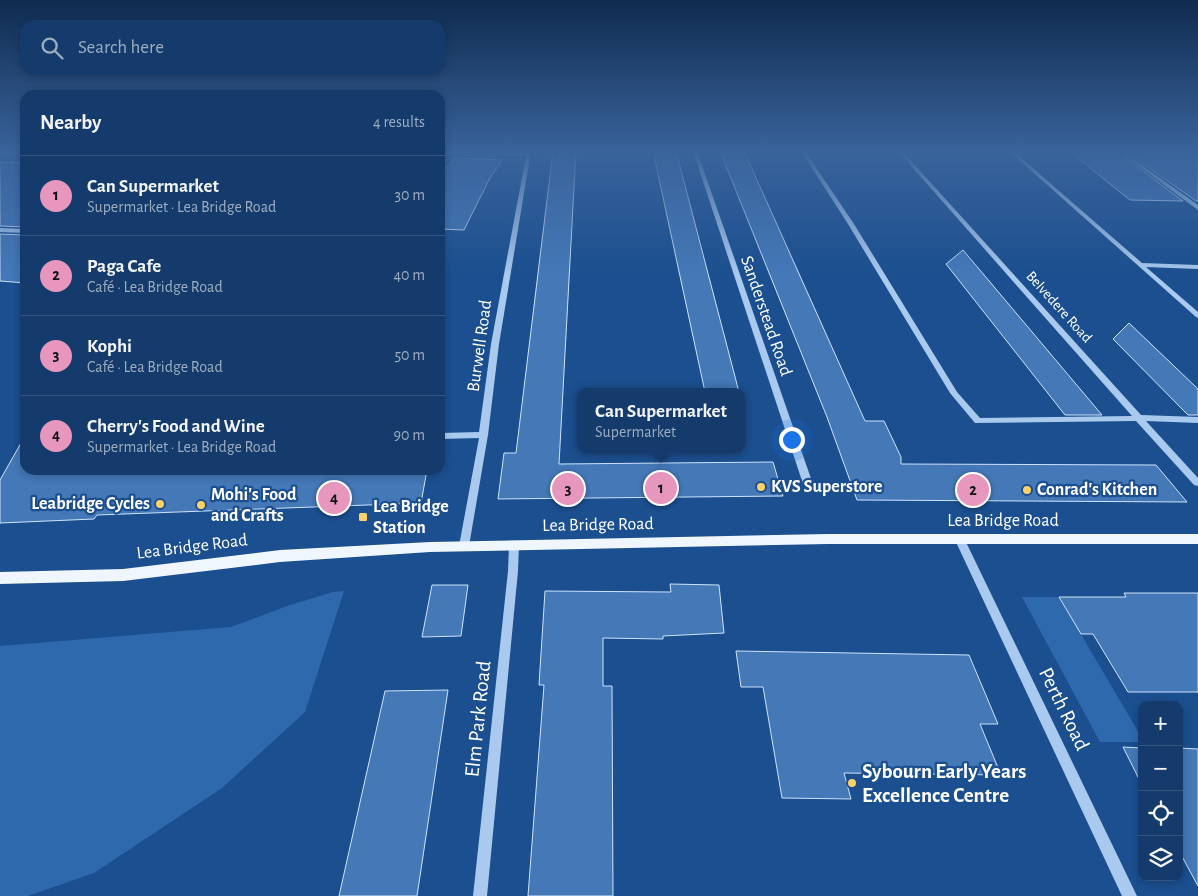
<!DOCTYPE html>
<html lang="en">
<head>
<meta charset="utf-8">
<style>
  body { margin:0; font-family:"Alegreya Sans",sans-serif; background:#214673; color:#f1f3f6 }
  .controls { position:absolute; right:15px; bottom:15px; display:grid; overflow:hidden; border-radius:10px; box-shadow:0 2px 8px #0003 }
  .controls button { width:45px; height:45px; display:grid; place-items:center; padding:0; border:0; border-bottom:1px solid #33557e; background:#143b6b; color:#f1f3f6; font:25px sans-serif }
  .you { position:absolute; left:791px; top:439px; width:18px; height:18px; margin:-12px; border:4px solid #fff; border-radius:50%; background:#1a73e8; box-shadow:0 0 0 8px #1a73e833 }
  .badge { display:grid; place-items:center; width:32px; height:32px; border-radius:50%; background:#e797bd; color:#111; font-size:16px; font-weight:700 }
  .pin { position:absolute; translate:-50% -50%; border:2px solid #fff; box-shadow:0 1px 5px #0006 }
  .popup { position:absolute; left:577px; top:388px; width:168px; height:65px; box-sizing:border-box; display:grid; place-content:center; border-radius:10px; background:#143b6b; filter:drop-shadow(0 1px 4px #0005); font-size:16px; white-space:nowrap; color:#9dadc1 }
  .popup b { font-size:19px; color:#f1f3f6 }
  .popup::after { content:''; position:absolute; left:50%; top:100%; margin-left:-10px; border:10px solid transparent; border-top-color:#143b6b }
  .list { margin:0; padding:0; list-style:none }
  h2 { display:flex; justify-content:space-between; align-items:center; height:65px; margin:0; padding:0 20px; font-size:21px }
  h2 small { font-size:16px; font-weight:400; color:#9dadc1 }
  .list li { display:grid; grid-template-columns:32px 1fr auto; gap:15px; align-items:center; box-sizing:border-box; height:80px; padding:0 20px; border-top:1px solid #33557e }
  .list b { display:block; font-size:19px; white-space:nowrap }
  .list p { margin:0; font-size:16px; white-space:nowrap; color:#9dadc1 }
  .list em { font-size:16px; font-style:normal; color:#9dadc1 }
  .icon { flex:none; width:28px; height:28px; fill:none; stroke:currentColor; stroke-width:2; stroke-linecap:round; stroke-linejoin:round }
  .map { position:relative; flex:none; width:1198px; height:896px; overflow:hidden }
  .search { position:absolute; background:#143b6b; box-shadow:0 2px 8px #0003; left:20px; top:20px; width:425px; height:55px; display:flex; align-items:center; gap:12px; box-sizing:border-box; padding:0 18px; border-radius:15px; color:#9dadc1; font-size:19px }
  .panel { position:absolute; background:#143b6b; box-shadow:0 2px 8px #0003; left:20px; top:90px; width:425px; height:385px; border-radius:15px }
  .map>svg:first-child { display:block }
</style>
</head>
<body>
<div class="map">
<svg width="1198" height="896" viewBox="0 0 1198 896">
  <rect width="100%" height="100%" fill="#1b4f8f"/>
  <g fill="#2e69ad">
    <polygon points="344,591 305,712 222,788 94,873 28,896 0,896 0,646 231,627 287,606 333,592"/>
    <polygon points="1022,597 1059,597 1142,738 1142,742 1100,742"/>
  </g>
  <g fill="#4478b7" stroke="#cfe3fa">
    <polygon points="553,151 576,151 559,464 773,462 783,496 498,499 504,453 516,453"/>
    <polygon points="653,151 676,151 739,392 705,392"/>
    <polygon points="720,151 744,151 865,421 884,421 901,457 901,464 1156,465 1187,502 857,500 827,417"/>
    <polygon points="1069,151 1116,151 1183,201 1130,200"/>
    <polygon points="1125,151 1198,151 1198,201 1196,201"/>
    <polygon points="454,158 502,160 490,178 464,230 440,229 440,167 447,167"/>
    <polygon points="0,162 25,163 25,227 0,226"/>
    <polygon points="0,234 25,235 25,283 0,281"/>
    <polygon points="963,250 1102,415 1065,415 946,264"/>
    <polygon points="1129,323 1198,389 1198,415 1188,415 1113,339"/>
    <polygon points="25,436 25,470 427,470 421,503 97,515 94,519 0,523 0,480"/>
    <polygon points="670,584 719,585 724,633 663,636 663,639 603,638 603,686 612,686 613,896 528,896 544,685 539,685 545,591 671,592"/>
    <polygon points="432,585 468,585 461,636 422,637"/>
    <polygon points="1124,593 1198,593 1198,692 1128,692 1093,634 1081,634 1059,597 1126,597"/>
    <polygon points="736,651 969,655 998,724 980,724 1001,775 844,773 851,799 782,798 763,687 741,687"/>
    <polygon points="448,690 417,896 339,896 385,691"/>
    <polygon points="1123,747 1142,748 1142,783 1140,781"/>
    <polygon points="1179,748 1198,749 1198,886 1179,851"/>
  </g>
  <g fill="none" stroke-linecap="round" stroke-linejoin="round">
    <g fill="#a9c9ee" fill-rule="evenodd">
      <polygon points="22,151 20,152 0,154 0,152"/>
      <polygon points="440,151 526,153 527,151 531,151 499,344 488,435 469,546 468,549 464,550 460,549 459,546 479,438 440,439 440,433 479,432 491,344 526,156 440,152"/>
      <polygon points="693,151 697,151 815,490 813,492 807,492 805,490"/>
      <polygon points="801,151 805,151 854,224 957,392 980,418 1132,416 898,151 902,151 1141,415 1198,417 1198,423 1146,421 1198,478 1198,486 1194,485 1136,421 975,423 950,393 848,224"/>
      <polygon points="1009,151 1013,151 1142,263 1198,265 1198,269 1146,267 1198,312 1198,318 1196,317"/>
      <polygon points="1118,151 1122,151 1198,205 1198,210"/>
      <polygon points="0,228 25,229 25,233 0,232"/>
      <polygon points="960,536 964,537 965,540 1137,896 1122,896 955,540 956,537"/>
      <polygon points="514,541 518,542 519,545 518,571 487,896 473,896 508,571 509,545 510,542"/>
    </g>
    <polygon fill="#f0f6ff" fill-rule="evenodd" points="828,534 1198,534 1198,544 828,544 430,552 280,562 123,581 0,584 0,572 123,569 280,550 430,542"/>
  </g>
  <linearGradient id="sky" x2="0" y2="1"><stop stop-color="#0f2b4f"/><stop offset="0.55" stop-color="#39639b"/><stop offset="1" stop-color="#39639b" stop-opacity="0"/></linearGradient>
  <rect width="1198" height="276" fill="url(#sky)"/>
  <g fill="#ffd166" stroke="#1b4f8f" stroke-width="2">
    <circle cx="761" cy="487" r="5"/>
    <circle cx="1027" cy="490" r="5"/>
    <circle cx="160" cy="504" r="5"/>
    <circle cx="201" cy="505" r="5"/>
    <rect x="358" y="512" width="10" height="10" rx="2.5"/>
    <circle cx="852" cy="783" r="5"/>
  </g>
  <g text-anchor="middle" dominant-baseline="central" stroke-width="4.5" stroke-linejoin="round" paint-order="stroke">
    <g font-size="15" fill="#fff" stroke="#1b4f8f">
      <text transform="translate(1059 307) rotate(48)">Belvedere Road</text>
    </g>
    <g font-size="18" fill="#fff" stroke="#1b4f8f">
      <text transform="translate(766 316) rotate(71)">Sanderstead Road</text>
      <text transform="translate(480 346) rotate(-82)">Burwell Road</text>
      <text x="1003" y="521">Lea Bridge Road</text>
      <text transform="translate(598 525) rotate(-1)">Lea Bridge Road</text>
      <text transform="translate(192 547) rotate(-7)">Lea Bridge Road</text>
    </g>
    <g font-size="18" font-weight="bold" fill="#fff" stroke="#1b4f8f" text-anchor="start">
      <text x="771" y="487">KVS Superstore</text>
      <text x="1037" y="490">Conrad's Kitchen</text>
      <text x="211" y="495">Mohi's Food<tspan x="211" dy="21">and Crafts</tspan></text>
      <text x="150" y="504" text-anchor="end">Leabridge Cycles</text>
      <text x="373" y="507">Lea Bridge<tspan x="373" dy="21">Station</tspan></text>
    </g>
    <g font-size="21" fill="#fff" stroke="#1b4f8f">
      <text transform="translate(1064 709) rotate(64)">Perth Road</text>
      <text transform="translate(478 719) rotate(-84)">Elm Park Road</text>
    </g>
    <g font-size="21" font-weight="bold" fill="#fff" stroke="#1b4f8f" text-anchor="start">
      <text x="862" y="771">Sybourn Early Years<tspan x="862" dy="24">Excellence Centre</tspan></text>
    </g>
  </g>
</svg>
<div class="controls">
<button>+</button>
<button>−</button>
<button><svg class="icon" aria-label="locate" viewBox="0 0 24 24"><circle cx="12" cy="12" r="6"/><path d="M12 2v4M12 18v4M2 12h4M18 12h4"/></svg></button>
<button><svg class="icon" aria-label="layers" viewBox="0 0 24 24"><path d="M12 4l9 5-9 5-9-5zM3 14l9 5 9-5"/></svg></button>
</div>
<div class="you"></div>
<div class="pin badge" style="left:661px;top:488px">1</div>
<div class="popup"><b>Can Supermarket</b>Supermarket</div>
<div class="pin badge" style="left:973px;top:490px">2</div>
<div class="pin badge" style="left:568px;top:489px">3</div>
<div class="pin badge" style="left:334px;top:498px">4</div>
<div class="search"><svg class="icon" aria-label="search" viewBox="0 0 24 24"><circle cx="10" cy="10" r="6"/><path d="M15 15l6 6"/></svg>Search here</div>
<section class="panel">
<h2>Nearby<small>4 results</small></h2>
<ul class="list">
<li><span class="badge">1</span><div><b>Can Supermarket</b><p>Supermarket · Lea Bridge Road</p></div><em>30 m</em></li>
<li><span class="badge">2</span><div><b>Paga Cafe</b><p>Café · Lea Bridge Road</p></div><em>40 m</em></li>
<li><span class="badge">3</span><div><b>Kophi</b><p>Café · Lea Bridge Road</p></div><em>50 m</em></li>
<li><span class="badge">4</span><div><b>Cherry's Food and Wine</b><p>Supermarket · Lea Bridge Road</p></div><em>90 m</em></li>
</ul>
</section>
</div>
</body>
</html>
